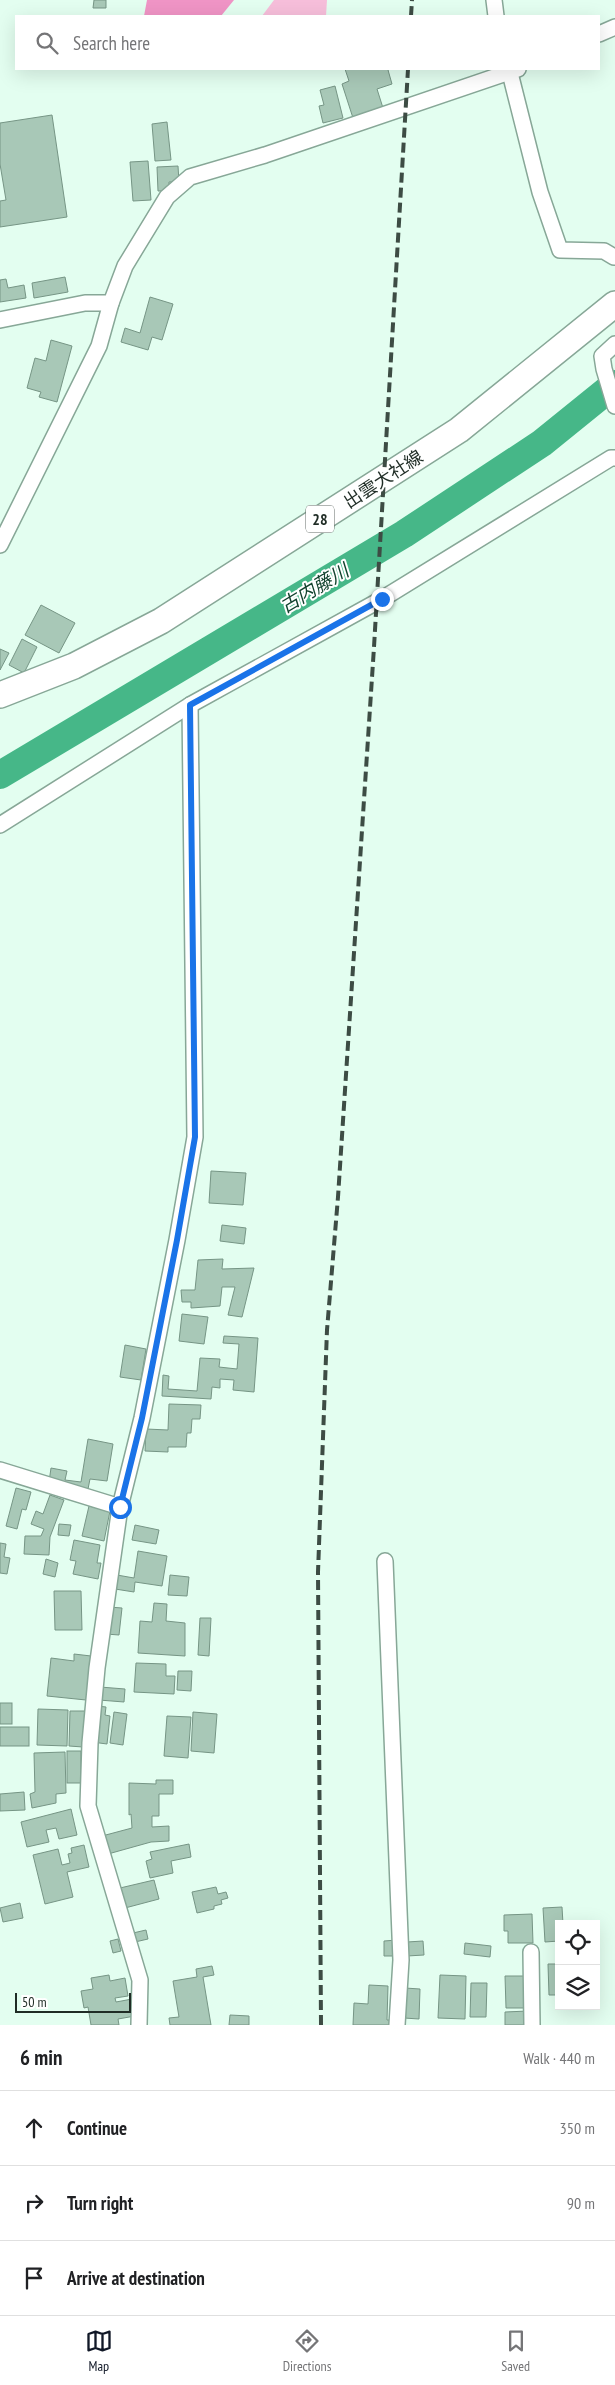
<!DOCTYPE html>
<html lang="en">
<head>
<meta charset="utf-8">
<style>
  body { margin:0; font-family:"PT Sans Narrow","Noto Sans JP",sans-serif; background:#f6f6f6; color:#202124 }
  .controls { position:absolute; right:15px; bottom:15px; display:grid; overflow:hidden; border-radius:0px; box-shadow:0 5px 20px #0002 }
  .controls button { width:45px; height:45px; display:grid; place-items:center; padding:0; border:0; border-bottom:1px solid #e0e0e0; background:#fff; color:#202124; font:25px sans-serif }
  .scale { position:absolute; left:15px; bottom:12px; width:116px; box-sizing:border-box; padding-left:5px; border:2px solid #1f2c25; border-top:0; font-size:14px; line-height:18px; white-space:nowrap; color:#1f2c25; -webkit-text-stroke:4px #fff; paint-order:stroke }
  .stop { position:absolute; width:15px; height:15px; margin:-11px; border:4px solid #1a73e8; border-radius:50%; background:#fff }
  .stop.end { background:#1a73e8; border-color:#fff; box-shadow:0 1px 5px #0008 }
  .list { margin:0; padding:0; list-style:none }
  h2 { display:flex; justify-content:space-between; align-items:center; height:65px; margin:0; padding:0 20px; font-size:21px }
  h2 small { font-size:16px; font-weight:400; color:#757577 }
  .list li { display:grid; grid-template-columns:32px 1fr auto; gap:15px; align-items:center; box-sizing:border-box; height:75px; padding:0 20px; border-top:1px solid #e0e0e0 }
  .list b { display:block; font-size:19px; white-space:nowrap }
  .list em { font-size:16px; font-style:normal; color:#757577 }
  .icon { flex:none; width:28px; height:28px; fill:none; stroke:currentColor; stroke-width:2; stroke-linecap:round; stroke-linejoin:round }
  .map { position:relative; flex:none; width:615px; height:2025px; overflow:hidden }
  .search { position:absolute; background:#fff; box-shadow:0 5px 20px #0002; left:15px; right:15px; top:15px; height:55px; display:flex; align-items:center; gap:12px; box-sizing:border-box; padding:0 18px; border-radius:0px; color:#757577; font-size:19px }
  .sheet { height:290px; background:#fff }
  nav { display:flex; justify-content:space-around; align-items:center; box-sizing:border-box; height:70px; border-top:1px solid #e0e0e0; background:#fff; font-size:14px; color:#757577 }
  nav a { display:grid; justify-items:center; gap:2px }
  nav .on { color:#111827 }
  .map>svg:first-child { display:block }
</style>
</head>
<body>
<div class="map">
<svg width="615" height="2025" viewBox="0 0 615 2025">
  <rect width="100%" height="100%" fill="#e3fef0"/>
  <polygon fill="#f6beda" points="274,0 327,0 326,16 262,16"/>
  <polygon fill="#ef94c5" points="147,0 234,0 221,16 144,16"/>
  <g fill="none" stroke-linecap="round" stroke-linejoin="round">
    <polyline stroke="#46b788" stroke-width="28" points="0,775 404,534 542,443 615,384"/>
  </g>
  <g fill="#a8c8b7" stroke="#769585">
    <polygon points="94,0 106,0 106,8 93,8"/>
    <polygon points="345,69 390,69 388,70 392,84 377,89 383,108 353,118 342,84 349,81"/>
    <polygon points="335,86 343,118 323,123 319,106 324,105 320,90"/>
    <polygon points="52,115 67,217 0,227 0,201 6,200 0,164 0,123"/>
    <polygon points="167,122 171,160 155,161 152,124"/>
    <polygon points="148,161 151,200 133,201 130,162"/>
    <polygon points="178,166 179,182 169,182 169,191 158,191 157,167"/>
    <polygon points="65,277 68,292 34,298 32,283"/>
    <polygon points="6,279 8,288 24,285 26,298 0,302 0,280"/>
    <polygon points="150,297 173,304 162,340 152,337 148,350 121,342 125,328 140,333"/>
    <polygon points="51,340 72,346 57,402 39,397 41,392 27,388 35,358 46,361"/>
    <polygon points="41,605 75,623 59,653 25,635"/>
    <polygon points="22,639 37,647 24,673 9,665"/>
    <polygon points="0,649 9,653 0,670"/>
    <polygon points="211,1171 246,1173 243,1205 209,1203"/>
    <polygon points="222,1225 246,1228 244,1244 220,1241"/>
    <polygon points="223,1259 222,1269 254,1268 242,1317 228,1315 235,1287 222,1287 220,1306 191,1308 191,1302 182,1302 181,1290 195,1290 198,1260"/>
    <polygon points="182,1314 208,1317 204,1344 179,1341"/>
    <polygon points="224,1336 258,1338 254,1392 233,1390 234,1380 220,1379 220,1388 212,1387 211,1399 162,1396 163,1375 169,1376 168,1389 197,1391 200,1358 220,1359 219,1367 237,1369 239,1344 223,1343"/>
    <polygon points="125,1345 146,1349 141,1380 120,1377"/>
    <polygon points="169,1404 201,1405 200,1419 192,1419 191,1433 187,1433 186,1447 168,1447 168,1452 145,1451 146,1429 168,1430"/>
    <polygon points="88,1439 113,1444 107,1481 90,1479 88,1489 49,1482 51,1468 67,1471 65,1480 81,1482"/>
    <polygon points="16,1488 31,1492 26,1510 22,1509 17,1529 6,1526"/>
    <polygon points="50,1495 64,1500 50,1537 49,1555 24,1554 25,1536 41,1536 44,1529 31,1524 36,1511 43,1514"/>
    <polygon points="89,1506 110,1511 104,1541 82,1536"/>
    <polygon points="59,1524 71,1525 69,1536 58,1535"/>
    <polygon points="135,1525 159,1530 156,1544 132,1540"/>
    <polygon points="74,1540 100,1545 97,1563 101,1563 98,1579 73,1574 76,1561 70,1560"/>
    <polygon points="0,1543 6,1544 4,1557 10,1558 7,1574 0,1573"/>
    <polygon points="138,1551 167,1556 162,1586 135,1582 134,1592 115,1589 117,1575 134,1578"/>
    <polygon points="46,1559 58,1563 55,1577 43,1574"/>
    <polygon points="170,1575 189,1577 187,1596 168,1595"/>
    <polygon points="54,1591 81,1591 82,1630 55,1630"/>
    <polygon points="154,1603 167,1604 166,1621 185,1623 185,1656 138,1653 140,1621 152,1622"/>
    <polygon points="109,1607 122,1608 119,1635 106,1634"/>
    <polygon points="200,1618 211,1618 209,1656 198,1655"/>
    <polygon points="74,1654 91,1656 86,1700 47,1696 51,1658 74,1661"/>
    <polygon points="136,1663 166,1664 166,1676 175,1676 174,1694 134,1692"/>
    <polygon points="178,1671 192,1671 191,1691 177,1690"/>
    <polygon points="100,1687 125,1689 124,1702 99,1700"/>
    <rect x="0" y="1703" width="12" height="21"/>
    <polygon points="97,1706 106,1707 105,1715 110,1716 107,1744 92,1742"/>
    <polygon points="38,1709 68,1710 67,1746 37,1745"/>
    <polygon points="70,1711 85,1711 83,1747 69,1746"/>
    <polygon points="114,1712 127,1714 123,1745 110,1743"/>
    <polygon points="193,1712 217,1714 214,1753 191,1751"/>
    <polygon points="167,1716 191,1717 188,1758 164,1756"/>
    <rect x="0" y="1727" width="29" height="19"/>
    <rect x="67" y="1751" width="14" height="32"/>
    <polygon points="65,1752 66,1793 56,1794 56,1803 32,1808 30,1794 35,1792 34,1753"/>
    <polygon points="156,1780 173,1780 173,1794 159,1794 159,1816 152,1816 152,1827 169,1826 169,1841 151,1842 108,1854 102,1836 132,1828 131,1814 129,1815 129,1783 156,1784"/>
    <polygon points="24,1792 25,1810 0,1811 0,1794"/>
    <polygon points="71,1809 77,1835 59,1839 56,1828 46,1830 49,1842 27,1847 21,1822"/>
    <polygon points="189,1844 191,1857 171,1861 173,1873 150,1878 146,1861 152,1859 150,1852"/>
    <polygon points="84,1845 89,1867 67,1872 73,1897 45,1904 33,1855 58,1849 62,1865 70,1863 68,1854 72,1853 71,1848"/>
    <polygon points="154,1880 159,1899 125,1908 120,1888"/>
    <polygon points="216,1887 218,1894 226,1892 228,1898 221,1900 222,1904 214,1906 214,1909 197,1913 192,1892"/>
    <polygon points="20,1903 23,1918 3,1922 0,1908"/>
    <polygon points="562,1907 563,1924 559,1924 559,1941 545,1942 543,1908"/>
    <polygon points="532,1914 533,1943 508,1943 508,1931 504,1931 504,1915"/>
    <polygon points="146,1930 148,1939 135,1942 133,1933"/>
    <polygon points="118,1939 121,1951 113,1953 110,1941"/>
    <polygon points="397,1940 397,1956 384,1956 384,1941"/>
    <polygon points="423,1941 424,1955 407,1956 407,1942"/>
    <polygon points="465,1943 491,1946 490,1957 464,1954"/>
    <polygon points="548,1964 559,1964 559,1995 549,1995"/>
    <polygon points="212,1966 214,1975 203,1977 211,2025 170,2025 169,2018 179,2017 173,1981 197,1977 196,1969"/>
    <polygon points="109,1975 110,1981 125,1978 128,1996 115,1998 116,2002 132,1999 135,2016 118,2019 119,2025 91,2025 88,2007 84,2008 81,1991 93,1989 91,1978"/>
    <polygon points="440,1975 466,1976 465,2019 438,2018"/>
    <polygon points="505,1976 528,1976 528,2008 506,2008"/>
    <polygon points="471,1983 487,1983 486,2017 470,2017"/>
    <polygon points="369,1985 388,1986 387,2020 394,2020 394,2025 353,2025 354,2003 368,2004"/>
    <polygon points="405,1988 420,1989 419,2019 404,2018"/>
    <polygon points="528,2011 528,2025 505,2025 505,2012"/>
    <polygon points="230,2015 249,2016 249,2025 229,2025"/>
  </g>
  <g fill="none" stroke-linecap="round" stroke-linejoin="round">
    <defs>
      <g id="street">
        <polyline points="494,0 496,16"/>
        <polyline points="599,34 615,27"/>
        <polyline points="509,69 540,192 560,250 604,251 614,257"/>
        <polyline points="0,320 85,303 111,303 125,266 167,197 190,177 265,155 518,69"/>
        <polyline points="615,344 602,356 604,369 615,406"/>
        <polyline points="0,545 99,346 111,303"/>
        <polyline points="0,825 190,705 382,599 611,458 615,458"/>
        <polyline points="0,1470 120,1507"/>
        <polyline points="385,1561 401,1960 397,2025"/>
        <polyline points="531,1952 532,2025"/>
        <polyline points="139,2025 140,1980 88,1806 90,1743 97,1668 120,1507 142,1418 177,1240 195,1137 190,705"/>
      </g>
      <polyline id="primary" points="0,695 74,666 161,621 459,430 615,304"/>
    </defs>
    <use href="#street" stroke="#87a797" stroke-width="18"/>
    <use href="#primary" stroke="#87a797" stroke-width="28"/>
    <use href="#street" stroke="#fff" stroke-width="15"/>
    <use href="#primary" stroke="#fff" stroke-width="25"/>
    <g stroke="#3d4c44" stroke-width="4" stroke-dasharray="10 5" stroke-linecap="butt">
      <polyline points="411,16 412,0"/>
      <polyline points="321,2025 318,1572 327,1330 338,1197 374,647 408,69"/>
    </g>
  </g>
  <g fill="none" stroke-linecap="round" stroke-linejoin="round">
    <polyline stroke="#1a73e8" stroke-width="6" points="120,1507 142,1418 177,1240 195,1137 190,705 382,599"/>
  </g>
  <g text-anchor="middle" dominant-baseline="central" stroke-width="4" stroke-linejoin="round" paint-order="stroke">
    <rect fill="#fff" stroke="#626b66" stroke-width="1" x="306" y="505.5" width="28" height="27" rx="4"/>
    <g font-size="16" font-weight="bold" fill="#1f2c25">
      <text x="320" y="519">28</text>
    </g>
    <g font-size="18" fill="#1f2c25" stroke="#fff">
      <text transform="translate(383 479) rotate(-33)">出雲大社線</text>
    </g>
    <g font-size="19" font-style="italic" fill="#12422e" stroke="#fff">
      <text transform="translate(314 588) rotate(-31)">古内藤川</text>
    </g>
  </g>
</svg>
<div class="controls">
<button><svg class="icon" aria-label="locate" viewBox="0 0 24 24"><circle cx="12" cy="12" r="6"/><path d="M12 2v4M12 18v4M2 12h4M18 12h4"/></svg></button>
<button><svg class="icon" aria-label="layers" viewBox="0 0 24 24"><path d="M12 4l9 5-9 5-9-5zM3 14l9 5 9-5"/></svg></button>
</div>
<div class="scale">50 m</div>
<div class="stop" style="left:120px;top:1507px"></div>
<div class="stop end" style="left:382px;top:599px"></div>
<div class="search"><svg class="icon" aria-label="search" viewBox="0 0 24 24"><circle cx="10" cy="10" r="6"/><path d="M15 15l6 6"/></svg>Search here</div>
</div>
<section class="sheet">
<h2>6 min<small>Walk · 440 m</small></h2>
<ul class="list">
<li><svg class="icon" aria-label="ahead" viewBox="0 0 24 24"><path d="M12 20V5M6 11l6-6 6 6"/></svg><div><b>Continue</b></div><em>350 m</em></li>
<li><svg class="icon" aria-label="right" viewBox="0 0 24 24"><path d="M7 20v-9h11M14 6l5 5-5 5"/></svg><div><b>Turn right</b></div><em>90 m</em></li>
<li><svg class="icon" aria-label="arrive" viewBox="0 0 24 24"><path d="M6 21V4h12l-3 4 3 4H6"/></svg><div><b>Arrive at destination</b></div></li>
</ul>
</section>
<nav>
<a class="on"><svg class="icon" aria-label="map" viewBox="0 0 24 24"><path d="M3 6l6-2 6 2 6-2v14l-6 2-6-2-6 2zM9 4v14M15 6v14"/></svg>Map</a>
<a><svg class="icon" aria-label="directions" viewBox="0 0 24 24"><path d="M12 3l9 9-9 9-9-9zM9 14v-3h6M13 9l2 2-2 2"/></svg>Directions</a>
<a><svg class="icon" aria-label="saved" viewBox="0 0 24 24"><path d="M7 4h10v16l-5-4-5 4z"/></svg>Saved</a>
</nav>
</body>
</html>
